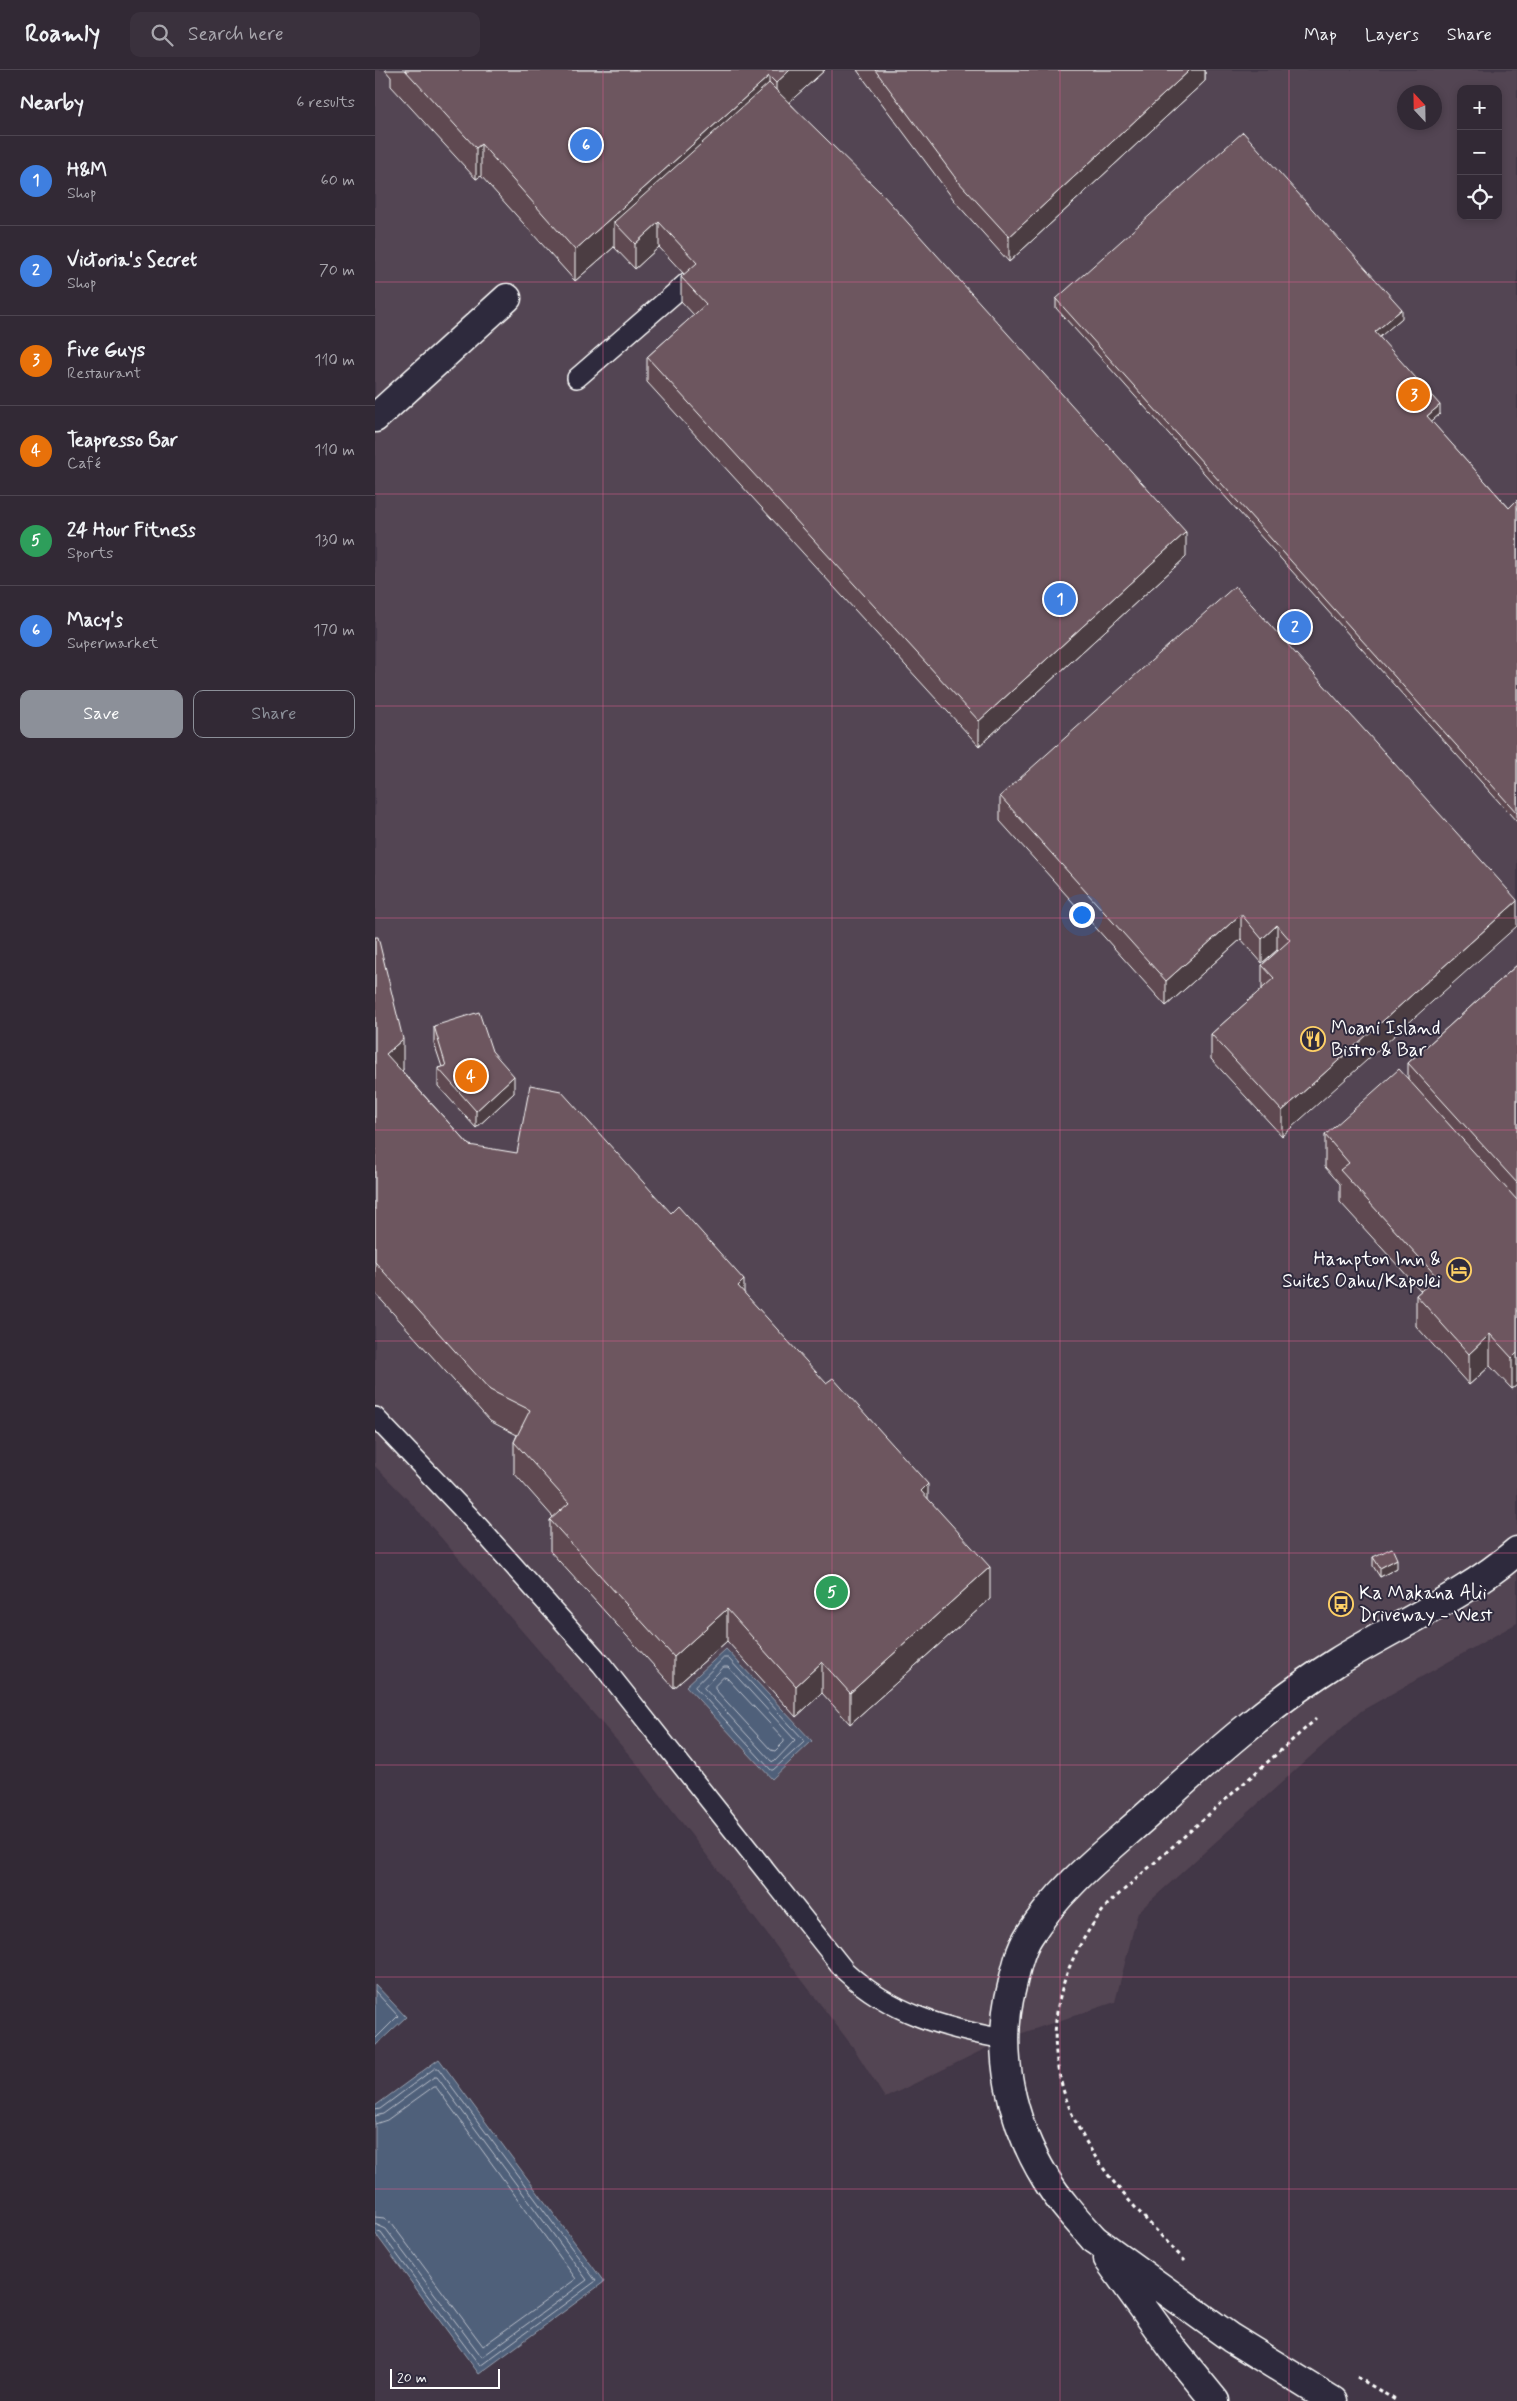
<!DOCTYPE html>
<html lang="en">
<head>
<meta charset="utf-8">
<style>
  body { margin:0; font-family:Mynerve,sans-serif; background:#3a313d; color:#f1f3f6 }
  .controls { position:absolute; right:15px; top:15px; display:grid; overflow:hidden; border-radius:10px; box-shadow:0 2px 8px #0003 }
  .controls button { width:45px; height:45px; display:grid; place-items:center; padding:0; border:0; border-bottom:1px solid #4d4550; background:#322935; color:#f1f3f6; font:25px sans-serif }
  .compass { position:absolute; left:1022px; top:15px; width:45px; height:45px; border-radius:50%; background:#322935; box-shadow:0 2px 8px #0003; rotate:338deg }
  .scale { position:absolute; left:15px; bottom:12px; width:110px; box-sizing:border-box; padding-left:5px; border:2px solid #fff; border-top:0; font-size:14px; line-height:18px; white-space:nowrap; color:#fff; -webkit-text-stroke:4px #2f2a3d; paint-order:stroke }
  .you { position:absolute; left:706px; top:844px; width:18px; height:18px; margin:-12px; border:4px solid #fff; border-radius:50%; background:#1a73e8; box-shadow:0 0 0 8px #1a73e833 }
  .badge { display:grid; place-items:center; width:32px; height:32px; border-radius:50%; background:#8c9099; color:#fff; font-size:16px; font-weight:700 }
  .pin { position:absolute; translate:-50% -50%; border:2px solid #fff; box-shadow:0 1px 5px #0006 }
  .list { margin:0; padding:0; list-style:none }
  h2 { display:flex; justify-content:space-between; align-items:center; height:65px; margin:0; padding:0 20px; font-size:21px }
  h2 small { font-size:16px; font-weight:400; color:#a8a6ad }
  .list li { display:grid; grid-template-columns:32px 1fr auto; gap:15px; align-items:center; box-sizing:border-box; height:90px; padding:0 20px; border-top:1px solid #4d4550 }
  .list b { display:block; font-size:19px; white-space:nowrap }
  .list p { margin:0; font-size:16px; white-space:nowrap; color:#a8a6ad }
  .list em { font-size:16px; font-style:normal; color:#a8a6ad }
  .actions { display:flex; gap:10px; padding:15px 20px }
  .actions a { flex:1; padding:11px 0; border:1px solid #8c9099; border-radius:10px; text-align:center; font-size:18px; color:#8c9099 }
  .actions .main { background:#8c9099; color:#fff }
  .icon { flex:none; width:28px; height:28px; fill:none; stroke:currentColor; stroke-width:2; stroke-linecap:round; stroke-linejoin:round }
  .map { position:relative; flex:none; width:1142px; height:2331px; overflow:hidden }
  header { display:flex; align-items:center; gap:30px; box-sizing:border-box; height:70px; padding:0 25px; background:#322935; border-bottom:1px solid #4d4550 }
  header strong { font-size:24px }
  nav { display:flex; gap:28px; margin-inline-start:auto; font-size:18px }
  .search { width:350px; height:45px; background:#3a313d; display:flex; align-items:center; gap:12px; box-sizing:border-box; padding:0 18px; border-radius:10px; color:#a8a6ad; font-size:19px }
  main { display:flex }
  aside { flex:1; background:#322935 }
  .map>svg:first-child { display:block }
</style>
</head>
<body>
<header>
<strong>Roamly</strong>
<div class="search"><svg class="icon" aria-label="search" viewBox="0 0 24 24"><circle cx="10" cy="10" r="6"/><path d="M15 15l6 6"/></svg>Search here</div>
<nav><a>Map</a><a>Layers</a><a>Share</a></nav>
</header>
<main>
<aside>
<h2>Nearby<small>6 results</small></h2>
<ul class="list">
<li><span class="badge" style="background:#3f7fe0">1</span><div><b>H&amp;M</b><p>Shop</p></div><em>60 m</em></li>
<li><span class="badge" style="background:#3f7fe0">2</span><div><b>Victoria's Secret</b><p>Shop</p></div><em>70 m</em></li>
<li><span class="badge" style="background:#e8710a">3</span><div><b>Five Guys</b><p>Restaurant</p></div><em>110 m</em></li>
<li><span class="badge" style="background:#e8710a">4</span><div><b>Teapresso Bar</b><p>Café</p></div><em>110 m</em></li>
<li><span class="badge" style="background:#2e9e5b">5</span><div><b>24 Hour Fitness</b><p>Sports</p></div><em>130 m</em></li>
<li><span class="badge" style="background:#3f7fe0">6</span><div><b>Macy's</b><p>Supermarket</p></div><em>170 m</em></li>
</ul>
<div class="actions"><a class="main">Save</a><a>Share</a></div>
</aside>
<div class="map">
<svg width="1142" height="2331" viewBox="0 0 1142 2331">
  <rect width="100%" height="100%" fill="#423747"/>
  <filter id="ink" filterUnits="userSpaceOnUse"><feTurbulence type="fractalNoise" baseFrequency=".02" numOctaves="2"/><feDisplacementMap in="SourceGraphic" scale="10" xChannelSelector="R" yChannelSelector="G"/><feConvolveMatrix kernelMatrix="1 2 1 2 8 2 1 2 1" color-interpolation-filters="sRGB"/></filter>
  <g filter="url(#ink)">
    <path fill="#534452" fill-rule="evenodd" d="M0,0H1142V1553L986,1641L763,1842L740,1932L630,1969L510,2028L478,1977L263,1695L36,1433L0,1396ZM1086,19H1123V146H1086ZM1030,22H1060V52H1030Z"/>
    <g fill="#50607a" stroke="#96a0af">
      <polygon points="351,1579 437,1671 397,1709 311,1616"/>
      <polygon points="0,1914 31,1947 0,1976"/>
      <polygon points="64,1989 229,2212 104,2304 0,2163 0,2036"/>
    </g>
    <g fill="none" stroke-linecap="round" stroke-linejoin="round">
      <g stroke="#b9bfca" stroke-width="1">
        <polygon points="349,1588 353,1588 429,1670 428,1673 398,1700 396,1700 320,1617"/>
        <polygon points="349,1597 353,1597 420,1670 399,1692 396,1691 329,1618"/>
        <polygon points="349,1607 352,1608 409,1669 409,1672 400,1681 396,1680 340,1619 340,1616"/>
        <polyline points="0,1921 23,1946 0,1969"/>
        <polyline points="0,2040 5,2039 60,1998 63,1998 221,2211 105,2296 6,2163 0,2161"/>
        <polyline points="0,2046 8,2044 59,2007 62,2007 212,2210 107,2287 11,2159 0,2154"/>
        <polyline points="0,2054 12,2050 58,2017 61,2017 201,2209 108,2276 17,2154 9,2148 0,2147"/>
      </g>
      <defs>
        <g id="service">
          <polyline points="202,308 315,210"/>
          <path d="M0,1347L95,1447L227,1595L470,1901C515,1943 571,1959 630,1969"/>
        </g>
        <g id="minor">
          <polyline points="0,348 132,228"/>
          <path d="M719,2169C702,2150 684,2131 671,2109C636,2052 620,1981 637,1916C641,1899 645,1880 654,1866C685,1816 736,1778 779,1739C837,1686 895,1634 962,1592C1021,1555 1089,1527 1142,1481"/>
        </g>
        <g id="tertiary">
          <polyline points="719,2169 856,2268 958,2331"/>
          <polyline points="733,2189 800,2282 840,2331"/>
        </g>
      </defs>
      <use href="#service" stroke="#fff" stroke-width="22"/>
      <use href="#minor" stroke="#fff" stroke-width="31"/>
      <use href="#tertiary" stroke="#fff" stroke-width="31"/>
      <g stroke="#fff" stroke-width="3" stroke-dasharray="4 4" stroke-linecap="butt">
        <path d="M810,2191C784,2163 757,2136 734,2106C665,2015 660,1924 733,1834L941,1649"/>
        <polyline points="982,2307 1022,2331"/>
      </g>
      <use href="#service" stroke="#2f2a3d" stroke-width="19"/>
      <use href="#minor" stroke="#2f2a3d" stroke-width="28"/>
      <use href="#tertiary" stroke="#2f2a3d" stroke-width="28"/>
    </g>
    <g fill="#5e4a51" stroke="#fff">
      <polygon points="10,0 450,0 414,32 811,487 604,676 272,312 272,287 319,245 306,231 306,207 309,204 284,177 260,199 239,177 200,211 106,106 101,109 16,16 16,7"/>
      <polygon points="482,0 830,0 830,11 634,192 582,134"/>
      <polygon points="681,229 1027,248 1004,267 1065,344 1056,351 1134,438 1142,430 1142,752 681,238"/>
      <polygon points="625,726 1142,830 907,1066 836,989 836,964 887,919 887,895 903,881 902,880 887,893 866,869 791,936 625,751"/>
      <polygon points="0,867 28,1000 27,1001 94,1075 296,1143 369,1223 553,1430 615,1529 475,1654 447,1623 421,1647 352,1571 299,1618 175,1481 175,1450 178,1447 139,1403 139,1372 142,1365 115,1351 0,1223"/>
      <polygon points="1142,895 1142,1315 1137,1319 1115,1296 1094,1315 1041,1256 1041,1225 1046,1221 965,1132 965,1114 950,1097 950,1065 1033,1010 1033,993"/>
      <polygon points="59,956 117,981 139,1023 101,1058 63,1016 63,998 67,997 59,973"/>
      <polygon points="998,1487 1022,1498 1005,1507 998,1496"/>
    </g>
    <g fill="#4c3c42" stroke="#fff">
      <polygon points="415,0 450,0 401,44 401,13"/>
      <polygon points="815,0 830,0 830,11 634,192 634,167"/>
      <polygon points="394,6 394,38 239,152 239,177 200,211 200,180"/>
      <polygon points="106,74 106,106 101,109 101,78"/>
      <polygon points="284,152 284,177 260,199 260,174"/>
      <polygon points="1027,239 1027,248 1000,271 1000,262"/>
      <polygon points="1065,335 1065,344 1052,355 1052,346"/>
      <polygon points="811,462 811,487 604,676 604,651"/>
      <polygon points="1142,831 1142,856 907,1066 907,1041"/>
      <polygon points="866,844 866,869 791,936 791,911"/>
      <polygon points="902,855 902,880 887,893 887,869"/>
      <polygon points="28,969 28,1000 11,1015 11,984"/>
      <polygon points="139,1006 139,1023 101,1058 101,1041"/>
      <polygon points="369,1210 369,1242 363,1216"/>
      <polygon points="1115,1264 1115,1296 1094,1315 1094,1284"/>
      <polygon points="1142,1283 1142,1315 1137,1319 1137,1288"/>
      <polygon points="553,1414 553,1446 546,1421"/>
      <polygon points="1022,1489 1022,1498 1005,1507 1005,1498"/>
      <polygon points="615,1497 615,1529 475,1654 475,1623"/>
      <polygon points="352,1539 352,1571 299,1618 299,1587"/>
      <polygon points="447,1592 447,1623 421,1647 421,1616"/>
    </g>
    <g fill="#6d565e" stroke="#fff">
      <polygon points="30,0 415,0 401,13 394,6 200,180 106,74 101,78"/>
      <polygon points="500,0 815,0 634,167 582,110"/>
      <polygon points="394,13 507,124 811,462 604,651 272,287 331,234 306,207 322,193 284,152 260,174 239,152"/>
      <polygon points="868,62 1027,239 1000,262 1065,335 1052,346 1134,438 1142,430 1142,743 681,229"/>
      <polygon points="860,516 1142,830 1142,831 907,1041 836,964 899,908 887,895 915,870 902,855 887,869 866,844 791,911 625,726"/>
      <polygon points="0,867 3,867 28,969 11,984 94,1075 142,1083 155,1015 186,1021 296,1143 303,1136 369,1210 363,1216 451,1313 458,1308 553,1414 546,1421 615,1497 475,1623 447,1592 421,1616 352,1539 299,1587 175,1450 194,1433 139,1372 155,1340 115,1320 0,1192"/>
      <polygon points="1142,895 1142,1113 1033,993"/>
      <polygon points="104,942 117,981 139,1006 101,1041 63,998 71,996 59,956"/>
      <polygon points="1024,999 1142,1130 1142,1283 1137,1288 1115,1264 1094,1284 1041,1225 1062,1207 965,1100 974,1093 950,1065"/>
      <polygon points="1017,1478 1022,1489 1005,1498 998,1487"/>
    </g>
  </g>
  <path fill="none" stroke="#d45d8c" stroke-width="1" stroke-opacity="0.55" d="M228,0V2331M457,0V2331M685,0V2331M914,0V2331M0,212H1142M0,424H1142M0,636H1142M0,848H1142M0,1060H1142M0,1271H1142M0,1483H1142M0,1695H1142M0,1907H1142M0,2119H1142"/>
  <defs>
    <symbol id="restaurant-ring" viewBox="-11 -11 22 22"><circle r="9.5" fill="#2f2a3d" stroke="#ffd166" stroke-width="1.5"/><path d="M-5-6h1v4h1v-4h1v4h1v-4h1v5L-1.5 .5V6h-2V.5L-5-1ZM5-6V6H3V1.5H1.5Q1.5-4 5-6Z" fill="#ffd166"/></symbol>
    <symbol id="hotel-ring" viewBox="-11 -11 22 22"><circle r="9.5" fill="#2f2a3d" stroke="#ffd166" stroke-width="1.5"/><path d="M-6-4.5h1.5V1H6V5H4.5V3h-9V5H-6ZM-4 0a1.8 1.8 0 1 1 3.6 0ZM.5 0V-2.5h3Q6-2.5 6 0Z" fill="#ffd166"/></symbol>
    <symbol id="bus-ring" viewBox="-11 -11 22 22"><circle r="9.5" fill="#2f2a3d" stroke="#ffd166" stroke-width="1.5"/><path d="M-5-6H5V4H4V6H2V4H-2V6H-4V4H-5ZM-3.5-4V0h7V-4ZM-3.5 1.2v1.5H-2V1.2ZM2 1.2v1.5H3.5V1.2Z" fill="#ffd166"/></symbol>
  </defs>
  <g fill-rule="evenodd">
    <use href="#restaurant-ring" x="924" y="955" width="28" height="28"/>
    <use href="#hotel-ring" x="1070" y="1186" width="28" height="28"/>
    <use href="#bus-ring" x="952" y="1520" width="28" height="28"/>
  </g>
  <g text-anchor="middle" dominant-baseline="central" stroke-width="4" stroke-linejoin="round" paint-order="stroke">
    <g font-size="19" fill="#fff" stroke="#2f2a3d" text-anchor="start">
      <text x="956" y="958">Moani Island<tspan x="956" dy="22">Bistro &amp; Bar</tspan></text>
      <text x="1066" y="1189" text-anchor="end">Hampton Inn &amp;<tspan x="1066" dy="22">Suites Oahu/Kapolei</tspan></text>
      <text x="984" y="1523">Ka Makana Alii<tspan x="984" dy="22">Driveway - West</tspan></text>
    </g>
  </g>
</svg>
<div class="controls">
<button>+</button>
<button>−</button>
<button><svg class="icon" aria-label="locate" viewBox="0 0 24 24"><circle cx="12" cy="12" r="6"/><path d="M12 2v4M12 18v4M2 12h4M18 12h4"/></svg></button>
</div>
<svg class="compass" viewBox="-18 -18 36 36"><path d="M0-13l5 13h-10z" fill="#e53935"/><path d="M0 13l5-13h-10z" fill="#a8a6ad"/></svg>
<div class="scale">20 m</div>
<div class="you"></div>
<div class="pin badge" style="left:685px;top:529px;background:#3f7fe0">1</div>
<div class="pin badge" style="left:920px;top:557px;background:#3f7fe0">2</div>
<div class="pin badge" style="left:1039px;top:325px;background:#e8710a">3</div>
<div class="pin badge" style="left:96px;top:1006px;background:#e8710a">4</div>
<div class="pin badge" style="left:457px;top:1522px;background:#2e9e5b">5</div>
<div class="pin badge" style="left:211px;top:75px;background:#3f7fe0">6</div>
</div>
</main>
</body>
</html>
